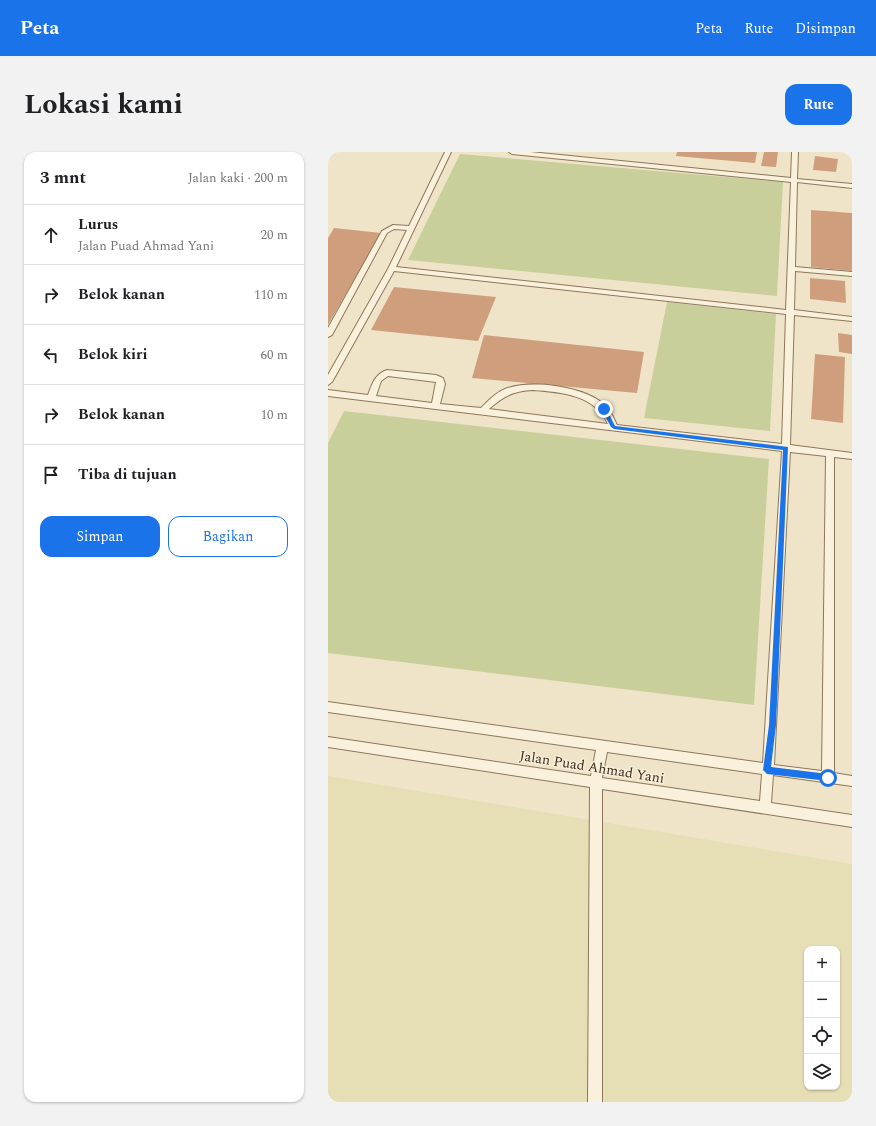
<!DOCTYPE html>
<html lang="id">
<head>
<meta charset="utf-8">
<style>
  body { margin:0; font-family:Spectral,serif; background:#f2f2f2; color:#202124 }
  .controls { position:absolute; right:12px; bottom:12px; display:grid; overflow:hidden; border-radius:8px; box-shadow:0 1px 3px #0004 }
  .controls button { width:36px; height:36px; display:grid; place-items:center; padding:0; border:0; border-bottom:1px solid #e0e0e0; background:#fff; color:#202124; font:20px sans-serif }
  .stop { position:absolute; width:12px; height:12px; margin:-9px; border:3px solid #1a73e8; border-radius:50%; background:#fff }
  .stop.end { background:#1a73e8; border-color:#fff; box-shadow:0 1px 4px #0008 }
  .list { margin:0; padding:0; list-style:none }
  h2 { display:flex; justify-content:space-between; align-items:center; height:52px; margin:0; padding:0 16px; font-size:17px }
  h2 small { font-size:13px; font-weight:400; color:#757577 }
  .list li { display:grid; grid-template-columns:26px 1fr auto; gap:12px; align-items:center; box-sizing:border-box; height:60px; padding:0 16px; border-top:1px solid #e0e0e0 }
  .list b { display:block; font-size:15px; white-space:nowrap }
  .list p { margin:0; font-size:13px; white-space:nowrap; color:#757577 }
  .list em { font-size:13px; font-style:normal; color:#757577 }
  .actions { display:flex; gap:8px; padding:12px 16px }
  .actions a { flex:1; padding:9px 0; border:1px solid #1a73e8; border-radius:12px; text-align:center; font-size:14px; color:#1a73e8 }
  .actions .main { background:#1a73e8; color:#fff }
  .icon { flex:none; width:22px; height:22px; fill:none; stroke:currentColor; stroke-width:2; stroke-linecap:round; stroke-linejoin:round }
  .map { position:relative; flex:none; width:524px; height:950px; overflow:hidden; border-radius:12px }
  header { display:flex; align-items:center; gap:24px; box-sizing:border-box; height:56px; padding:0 20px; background:#1a73e8; color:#fff }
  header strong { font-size:19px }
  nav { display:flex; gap:22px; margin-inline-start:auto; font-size:14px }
  .intro { display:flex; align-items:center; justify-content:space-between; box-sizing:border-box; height:96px; padding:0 24px }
  h1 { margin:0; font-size:28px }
  .button { padding:10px 18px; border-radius:12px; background:#1a73e8; color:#fff; font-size:14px; font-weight:700 }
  main { display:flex; gap:24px; padding:0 24px }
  aside { flex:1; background:#fff; border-radius:12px; box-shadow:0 1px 3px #0004 }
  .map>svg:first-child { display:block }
</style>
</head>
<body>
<header>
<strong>Peta</strong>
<nav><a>Peta</a><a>Rute</a><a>Disimpan</a></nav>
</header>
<div class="intro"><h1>Lokasi kami</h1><a class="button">Rute</a></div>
<main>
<aside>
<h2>3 mnt<small>Jalan kaki · 200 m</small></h2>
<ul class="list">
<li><svg class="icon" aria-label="ahead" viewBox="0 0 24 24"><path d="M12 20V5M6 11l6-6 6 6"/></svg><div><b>Lurus</b><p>Jalan Puad Ahmad Yani</p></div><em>20 m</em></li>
<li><svg class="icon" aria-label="right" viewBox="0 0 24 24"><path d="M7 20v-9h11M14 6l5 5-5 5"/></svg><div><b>Belok kanan</b></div><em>110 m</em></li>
<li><svg class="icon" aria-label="left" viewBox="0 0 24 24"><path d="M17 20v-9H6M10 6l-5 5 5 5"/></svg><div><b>Belok kiri</b></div><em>60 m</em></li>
<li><svg class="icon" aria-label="right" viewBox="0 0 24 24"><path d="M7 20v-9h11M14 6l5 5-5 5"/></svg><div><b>Belok kanan</b></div><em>10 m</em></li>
<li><svg class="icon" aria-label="arrive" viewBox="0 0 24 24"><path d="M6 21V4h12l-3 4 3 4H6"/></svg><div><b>Tiba di tujuan</b></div></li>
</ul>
<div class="actions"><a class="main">Simpan</a><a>Bagikan</a></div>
</aside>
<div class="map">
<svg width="524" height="950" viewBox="0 0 524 950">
  <rect width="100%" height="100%" fill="#f0e4c8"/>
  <path fill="#e6deb5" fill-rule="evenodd" d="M0,624L524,712V950H0ZM479,797H509V935H479Z"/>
  <g fill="#c9cf9b">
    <polygon points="132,2 455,30 449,144 80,108"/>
    <polygon points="339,150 448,162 442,279 316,266"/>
    <polygon points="16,259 441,307 426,553 0,501 0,291"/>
  </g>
  <g fill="#cf9f7d">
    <polygon points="349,0 429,0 427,11 348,4"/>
    <polygon points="436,0 450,0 448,15 433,14"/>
    <polygon points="487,4 510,7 508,20 485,18"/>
    <polygon points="483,58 524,61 524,119 483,115"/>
    <polygon points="6,76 53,81 0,173 0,86"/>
    <polygon points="482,126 517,129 518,151 482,147"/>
    <polygon points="66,135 168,145 150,189 43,178"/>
    <polygon points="510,181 524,183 524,202 511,200"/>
    <polygon points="156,183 316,200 309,241 144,226"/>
    <polygon points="487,202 517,205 515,271 483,267"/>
  </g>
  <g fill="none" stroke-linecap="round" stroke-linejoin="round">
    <defs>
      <path id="lane" d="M117,0H123L68,115L458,158L463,30L184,2L181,0H202L463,26L464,0H470L469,27L524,32V36L469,30L467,115L524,120V124L467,119L466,158L524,165V169L466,163L462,293L524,301V307L506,305V621L524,624V634L445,623L443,651L524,663V675L274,637V950H260L262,635L0,595V585L263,624L268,598L0,560V550L435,611L454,299L0,244V238L40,243C44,232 47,222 59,218L108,223L115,226L117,232L112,252L153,256C160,249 167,241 177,237C203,227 257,234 278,254C283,259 286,267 289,273L454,292L458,162L66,119L4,230L0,233V223L60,117L79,78L66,77L59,81L4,183L0,185V176L54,79L65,73L81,74ZM60,224L108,230L104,251L48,244L53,229ZM205,238C234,240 267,243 280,272L161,257C175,244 186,239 205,238ZM462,300L498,304L494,619L446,613ZM279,600L434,622L432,649L274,626Z"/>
    </defs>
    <use href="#lane" stroke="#8d765c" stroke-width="2"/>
    <use href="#lane" fill="#faf1dc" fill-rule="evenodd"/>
  </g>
  <polygon fill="#1a73e8" points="274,256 278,256 287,274 460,295 448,573 443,615 500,622 502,623 502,628 500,629 439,622 435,618 441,573 455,298 286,277 283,275 273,257"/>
  <g text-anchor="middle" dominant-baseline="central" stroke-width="3" stroke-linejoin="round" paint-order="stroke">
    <g font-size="14" fill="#3d2e20" stroke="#f7eed8">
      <text transform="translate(264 615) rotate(9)">Jalan Puad Ahmad Yani</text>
    </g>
  </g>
</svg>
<div class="controls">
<button>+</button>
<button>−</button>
<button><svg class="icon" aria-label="locate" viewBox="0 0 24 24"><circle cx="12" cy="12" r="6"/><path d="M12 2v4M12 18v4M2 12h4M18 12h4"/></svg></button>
<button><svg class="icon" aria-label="layers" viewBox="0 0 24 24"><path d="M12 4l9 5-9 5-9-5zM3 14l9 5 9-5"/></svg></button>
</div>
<div class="stop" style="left:500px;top:626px"></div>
<div class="stop end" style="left:276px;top:257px"></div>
</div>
</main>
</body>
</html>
